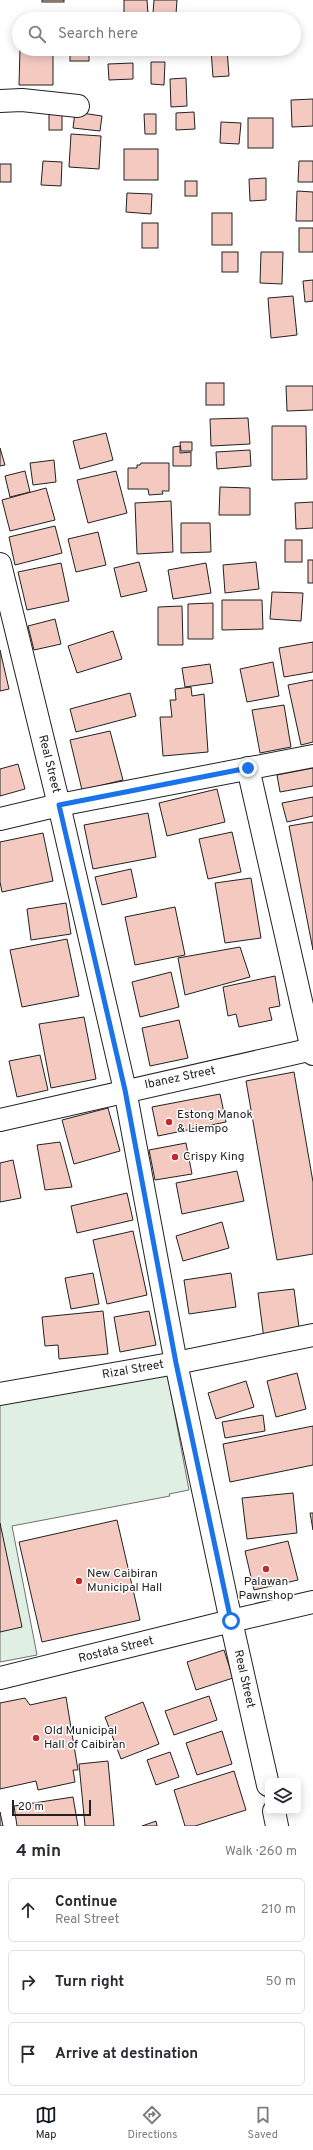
<!DOCTYPE html>
<html lang="en">
<head>
<meta charset="utf-8">
<style>
  body { margin:0; font-family:Overpass,sans-serif; background:#f2f2f3; color:#2b2b33 }
  .controls { position:absolute; right:12px; bottom:12px; display:grid; overflow:hidden; border-radius:6px; box-shadow:0 2px 10px #0003 }
  .controls button { width:36px; height:36px; display:grid; place-items:center; padding:0; border:0; border-bottom:1px solid #e1e1e2; background:#fff; color:#2b2b33; font:20px sans-serif }
  .scale { position:absolute; left:12px; bottom:10px; width:79px; box-sizing:border-box; padding-left:4px; border:2px solid #222; border-top:0; font-size:11px; line-height:14px; white-space:nowrap; color:#222; -webkit-text-stroke:3px #fff; paint-order:stroke }
  .stop { position:absolute; width:12px; height:12px; margin:-9px; border:3px solid #1a73e8; border-radius:50%; background:#fff }
  .stop.end { background:#1a73e8; border-color:#fff; box-shadow:0 1px 4px #0008 }
  .list { margin:0; padding:0; list-style:none }
  h2 { display:flex; justify-content:space-between; align-items:center; height:52px; margin:0; padding:0 16px; font-size:17px }
  h2 small { font-size:13px; font-weight:400; color:#7c7c81 }
  .list li { display:grid; grid-template-columns:26px 1fr auto; gap:12px; align-items:center; box-sizing:border-box; height:64px; margin:0 8px 8px; padding:0 8px; border:1px solid #e1e1e2; border-radius:6px }
  .list b { display:block; font-size:15px; white-space:nowrap }
  .list p { margin:0; font-size:13px; white-space:nowrap; color:#7c7c81 }
  .list em { font-size:13px; font-style:normal; color:#7c7c81 }
  .icon { flex:none; width:22px; height:22px; fill:none; stroke:currentColor; stroke-width:2; stroke-linecap:round; stroke-linejoin:round }
  .map { position:relative; flex:none; width:313px; height:1826px; overflow:hidden }
  .search { position:absolute; background:#fff; box-shadow:0 2px 10px #0003; left:12px; right:12px; top:12px; height:44px; display:flex; align-items:center; gap:10px; box-sizing:border-box; padding:0 14px; border-radius:22px; color:#7c7c81; font-size:15px }
  .sheet { height:268px; background:#fff }
  nav { display:flex; justify-content:space-around; align-items:center; box-sizing:border-box; height:56px; border-top:1px solid #e1e1e2; background:#fff; font-size:11px; color:#7c7c81 }
  nav a { display:grid; justify-items:center; gap:2px }
  nav .on { color:#111827 }
  .map>svg:first-child { display:block }
</style>
</head>
<body>
<div class="map">
<svg width="313" height="1826" viewBox="0 0 313 1826">
  <rect width="100%" height="100%" fill="#fff"/>
  <polygon fill="#e0efe3" stroke="#6f6f6f" points="167,1372 189,1490 169,1494 170,1496 12,1526 37,1655 0,1662 0,1403"/>
  <g fill="#f3c9c0" stroke="#222">
    <rect x="42" y="0" width="22" height="2"/>
    <polygon points="124,0 147,0 148,14 124,15"/>
    <polygon points="154,0 177,0 176,14 153,13"/>
    <rect x="191" y="15" width="18" height="4"/>
    <polygon points="133,17 155,19 133,19"/>
    <polygon points="20,49 53,49 53,85 19,85"/>
    <rect x="70" y="49" width="19" height="12"/>
    <polygon points="227,49 229,76 213,77 211,50"/>
    <polygon points="151,62 165,62 164,85 151,84"/>
    <polygon points="133,63 133,79 109,80 108,64"/>
    <polygon points="186,78 187,106 171,107 170,79"/>
    <polygon points="313,99 313,126 292,127 291,100"/>
    <rect x="49" y="112" width="13" height="18"/>
    <polygon points="75,112 102,116 100,131 73,128"/>
    <polygon points="194,112 195,129 176,130 176,113"/>
    <polygon points="144,114 156,114 156,134 145,134"/>
    <rect x="248" y="118" width="25" height="30"/>
    <polygon points="221,122 241,123 239,144 220,143"/>
    <polygon points="71,134 101,136 99,169 69,167"/>
    <rect x="124" y="149" width="34" height="31"/>
    <polygon points="43,161 62,162 61,186 41,185"/>
    <polygon points="299,161 313,161 313,182 298,182"/>
    <rect x="0" y="164" width="11" height="18"/>
    <polygon points="266,178 266,200 250,201 249,179"/>
    <rect x="185" y="181" width="12" height="15"/>
    <polygon points="297,191 313,192 313,221 296,221"/>
    <polygon points="127,193 152,194 151,214 126,212"/>
    <rect x="212" y="213" width="20" height="32"/>
    <rect x="142" y="223" width="16" height="25"/>
    <rect x="299" y="228" width="14" height="24"/>
    <rect x="222" y="252" width="16" height="20"/>
    <polygon points="261,252 283,252 282,284 260,283"/>
    <polygon points="313,280 313,301 305,302 303,281"/>
    <polygon points="293,296 297,335 271,338 268,298"/>
    <rect x="206" y="383" width="18" height="22"/>
    <polygon points="286,386 313,386 313,410 287,411"/>
    <polygon points="248,418 250,444 211,446 210,419"/>
    <polygon points="272,426 306,426 307,479 272,480"/>
    <polygon points="106,433 113,460 80,469 73,441"/>
    <polygon points="180,442 192,442 192,451 181,451"/>
    <polygon points="180,446 180,453 191,452 191,466 173,466 173,447"/>
    <polygon points="0,448 5,465 0,466"/>
    <polygon points="250,450 251,466 217,469 216,452"/>
    <polygon points="54,460 56,482 33,485 30,463"/>
    <polygon points="141,463 169,463 169,491 162,491 163,494 149,495 148,489 128,489 128,468 137,468 137,465 140,465"/>
    <polygon points="25,471 30,492 10,497 5,476"/>
    <polygon points="116,471 127,513 88,523 77,480"/>
    <polygon points="220,487 250,488 250,515 219,515"/>
    <polygon points="46,488 55,520 10,531 2,500"/>
    <polygon points="171,501 173,552 137,554 135,503"/>
    <polygon points="313,502 313,528 296,529 295,503"/>
    <polygon points="181,523 210,523 211,552 181,553"/>
    <polygon points="55,526 62,553 15,565 9,537"/>
    <polygon points="98,532 106,565 76,572 68,539"/>
    <rect x="285" y="540" width="17" height="22"/>
    <rect x="308" y="560" width="5" height="23"/>
    <polygon points="139,562 147,591 121,597 114,568"/>
    <polygon points="256,562 259,589 225,593 223,565"/>
    <polygon points="61,563 69,601 27,610 18,572"/>
    <polygon points="206,563 211,593 173,599 168,570"/>
    <polygon points="272,592 303,593 301,621 270,619"/>
    <polygon points="222,600 262,600 263,629 222,630"/>
    <polygon points="213,603 213,639 188,639 188,604"/>
    <polygon points="182,606 183,645 158,645 158,607"/>
    <polygon points="55,619 61,644 34,650 28,626"/>
    <polygon points="113,631 122,659 77,673 68,646"/>
    <polygon points="313,642 313,672 284,677 279,648"/>
    <polygon points="0,650 9,689 0,691"/>
    <polygon points="273,662 279,696 247,702 240,669"/>
    <polygon points="210,664 213,683 185,687 182,668"/>
    <polygon points="313,680 313,742 301,745 288,685"/>
    <polygon points="191,687 192,696 204,694 208,752 163,756 160,717 172,717 170,700 176,700 175,689"/>
    <polygon points="130,693 136,716 76,732 70,709"/>
    <polygon points="284,705 291,747 260,753 252,710"/>
    <polygon points="110,731 123,780 82,790 70,740"/>
    <polygon points="18,764 25,789 0,796 0,769"/>
    <polygon points="313,768 313,786 280,792 277,775"/>
    <polygon points="217,789 225,822 167,836 159,803"/>
    <polygon points="313,797 313,816 287,822 282,803"/>
    <polygon points="148,813 156,857 93,869 84,825"/>
    <polygon points="313,822 313,950 289,826"/>
    <polygon points="232,832 241,872 208,879 199,839"/>
    <polygon points="43,833 53,881 2,892 0,882 0,842"/>
    <polygon points="131,869 137,897 102,905 95,877"/>
    <polygon points="251,878 261,938 225,943 215,883"/>
    <polygon points="66,903 71,934 31,940 27,909"/>
    <polygon points="175,907 185,955 135,965 125,917"/>
    <polygon points="67,939 79,996 22,1007 10,950"/>
    <polygon points="240,947 250,977 185,995 178,958"/>
    <polygon points="171,972 179,1007 140,1017 132,982"/>
    <polygon points="275,976 280,1006 269,1008 272,1020 239,1027 236,1014 228,1016 223,987"/>
    <polygon points="84,1017 96,1079 51,1088 39,1024"/>
    <polygon points="179,1020 188,1058 150,1066 142,1028"/>
    <polygon points="40,1055 48,1090 17,1097 9,1061"/>
    <polygon points="294,1072 313,1182 313,1254 277,1260 246,1081"/>
    <polygon points="220,1094 226,1122 158,1136 152,1107"/>
    <polygon points="108,1108 120,1151 74,1164 62,1120"/>
    <polygon points="60,1142 72,1187 45,1190 37,1145"/>
    <polygon points="186,1143 192,1174 155,1180 149,1150"/>
    <polygon points="13,1160 21,1198 0,1202 0,1163"/>
    <polygon points="237,1171 244,1201 182,1214 176,1183"/>
    <polygon points="127,1193 133,1220 77,1233 71,1206"/>
    <polygon points="222,1222 229,1248 183,1261 176,1236"/>
    <polygon points="133,1231 147,1295 107,1304 93,1240"/>
    <polygon points="93,1273 99,1304 71,1309 65,1278"/>
    <polygon points="231,1273 236,1307 189,1314 184,1280"/>
    <polygon points="294,1289 300,1335 264,1339 258,1293"/>
    <polygon points="103,1311 108,1354 59,1359 58,1345 45,1346 42,1317"/>
    <polygon points="149,1311 156,1345 120,1352 114,1317"/>
    <polygon points="297,1373 306,1409 276,1417 267,1381"/>
    <polygon points="246,1381 254,1407 216,1419 208,1393"/>
    <polygon points="263,1415 265,1431 225,1438 222,1422"/>
    <polygon points="313,1426 313,1465 230,1482 223,1444"/>
    <polygon points="293,1493 297,1533 247,1539 242,1498"/>
    <polygon points="310,1513 313,1513 313,1530"/>
    <polygon points="117,1520 140,1620 42,1642 19,1542"/>
    <polygon points="0,1523 22,1627 0,1632"/>
    <polygon points="288,1541 298,1580 254,1590 245,1551"/>
    <polygon points="224,1650 233,1678 196,1690 187,1662"/>
    <polygon points="209,1696 217,1720 174,1735 165,1711"/>
    <polygon points="66,1697 78,1770 73,1770 75,1782 38,1790 36,1781 0,1789 0,1703 25,1698 30,1705"/>
    <polygon points="143,1702 159,1744 121,1759 105,1717"/>
    <polygon points="222,1731 232,1764 197,1775 186,1743"/>
    <polygon points="170,1752 179,1777 156,1785 147,1760"/>
    <polygon points="108,1761 114,1826 85,1826 79,1764"/>
    <polygon points="234,1771 246,1810 195,1826 185,1826 174,1790"/>
    <polygon points="73,1797 78,1826 17,1826 14,1806"/>
    <polygon points="0,1812 3,1826 0,1826"/>
    <polygon points="156,1821 157,1826 142,1826"/>
  </g>
  <g fill="none" stroke-linecap="round" stroke-linejoin="round">
    <defs>
      <g id="street">
        <polyline points="0,101 22,100 78,106"/>
        <polyline points="0,564 59,805 125,1090 176,1363 231,1621 313,1602"/>
        <polyline points="248,768 313,1054"/>
        <polyline points="0,819 59,805 313,756"/>
        <polyline points="0,1120 313,1049"/>
        <polyline points="0,1394 176,1363 313,1335"/>
      </g>
      <g id="secondary">
        <polyline points="0,1678 231,1621 268,1785"/>
        <polyline points="274,1811 277,1826"/>
      </g>
    </defs>
    <use href="#street" stroke="#222" stroke-width="24"/>
    <use href="#secondary" stroke="#222" stroke-width="24"/>
    <use href="#street" stroke="#fff" stroke-width="22"/>
    <use href="#secondary" stroke="#fff" stroke-width="22"/>
  </g>
  <g fill="none" stroke-linecap="round" stroke-linejoin="round">
    <polyline stroke="#1a73e8" stroke-width="5" points="231,1621 176,1363 125,1090 59,805 248,768"/>
  </g>
  <g fill="#c62828" stroke="#fff" stroke-width="1.5">
    <circle cx="169" cy="1122" r="4"/>
    <circle cx="175" cy="1157" r="4"/>
    <circle cx="266" cy="1569" r="4"/>
    <circle cx="79" cy="1581" r="4"/>
    <circle cx="36" cy="1738" r="4"/>
  </g>
  <g text-anchor="middle" dominant-baseline="central" stroke-width="3" stroke-linejoin="round" paint-order="stroke">
    <g font-size="12" fill="#222" stroke="#fff">
      <text transform="translate(49 764) rotate(76)">Real Street</text>
      <text transform="translate(180 1078) rotate(-12)">Ibanez Street</text>
      <text transform="translate(133 1370) rotate(-10)">Rizal Street</text>
      <text transform="translate(116 1650) rotate(-14)">Rostata Street</text>
      <text transform="translate(244 1679) rotate(77)">Real Street</text>
    </g>
    <g font-size="12" fill="#222" stroke="#fff" text-anchor="start">
      <text x="177" y="1115">Estong Manok<tspan x="177" dy="14">&amp; Liempo</tspan></text>
      <text x="183" y="1157">Crispy King</text>
      <text x="87" y="1574">New Caibiran<tspan x="87" dy="14">Municipal Hall</tspan></text>
      <text x="266" y="1582" text-anchor="middle">Palawan<tspan x="266" dy="14">Pawnshop</tspan></text>
      <text x="44" y="1731">Old Municipal<tspan x="44" dy="14">Hall of Caibiran</tspan></text>
    </g>
  </g>
</svg>
<div class="controls">
<button><svg class="icon" aria-label="layers" viewBox="0 0 24 24"><path d="M12 4l9 5-9 5-9-5zM3 14l9 5 9-5"/></svg></button>
</div>
<div class="scale">20 m</div>
<div class="stop" style="left:231px;top:1621px"></div>
<div class="stop end" style="left:248px;top:768px"></div>
<div class="search"><svg class="icon" aria-label="search" viewBox="0 0 24 24"><circle cx="10" cy="10" r="6"/><path d="M15 15l6 6"/></svg>Search here</div>
</div>
<section class="sheet">
<h2>4 min<small>Walk · 260 m</small></h2>
<ul class="list">
<li><svg class="icon" aria-label="ahead" viewBox="0 0 24 24"><path d="M12 20V5M6 11l6-6 6 6"/></svg><div><b>Continue</b><p>Real Street</p></div><em>210 m</em></li>
<li><svg class="icon" aria-label="right" viewBox="0 0 24 24"><path d="M7 20v-9h11M14 6l5 5-5 5"/></svg><div><b>Turn right</b></div><em>50 m</em></li>
<li><svg class="icon" aria-label="arrive" viewBox="0 0 24 24"><path d="M6 21V4h12l-3 4 3 4H6"/></svg><div><b>Arrive at destination</b></div></li>
</ul>
</section>
<nav>
<a class="on"><svg class="icon" aria-label="map" viewBox="0 0 24 24"><path d="M3 6l6-2 6 2 6-2v14l-6 2-6-2-6 2zM9 4v14M15 6v14"/></svg>Map</a>
<a><svg class="icon" aria-label="directions" viewBox="0 0 24 24"><path d="M12 3l9 9-9 9-9-9zM9 14v-3h6M13 9l2 2-2 2"/></svg>Directions</a>
<a><svg class="icon" aria-label="saved" viewBox="0 0 24 24"><path d="M7 4h10v16l-5-4-5 4z"/></svg>Saved</a>
</nav>
</body>
</html>
